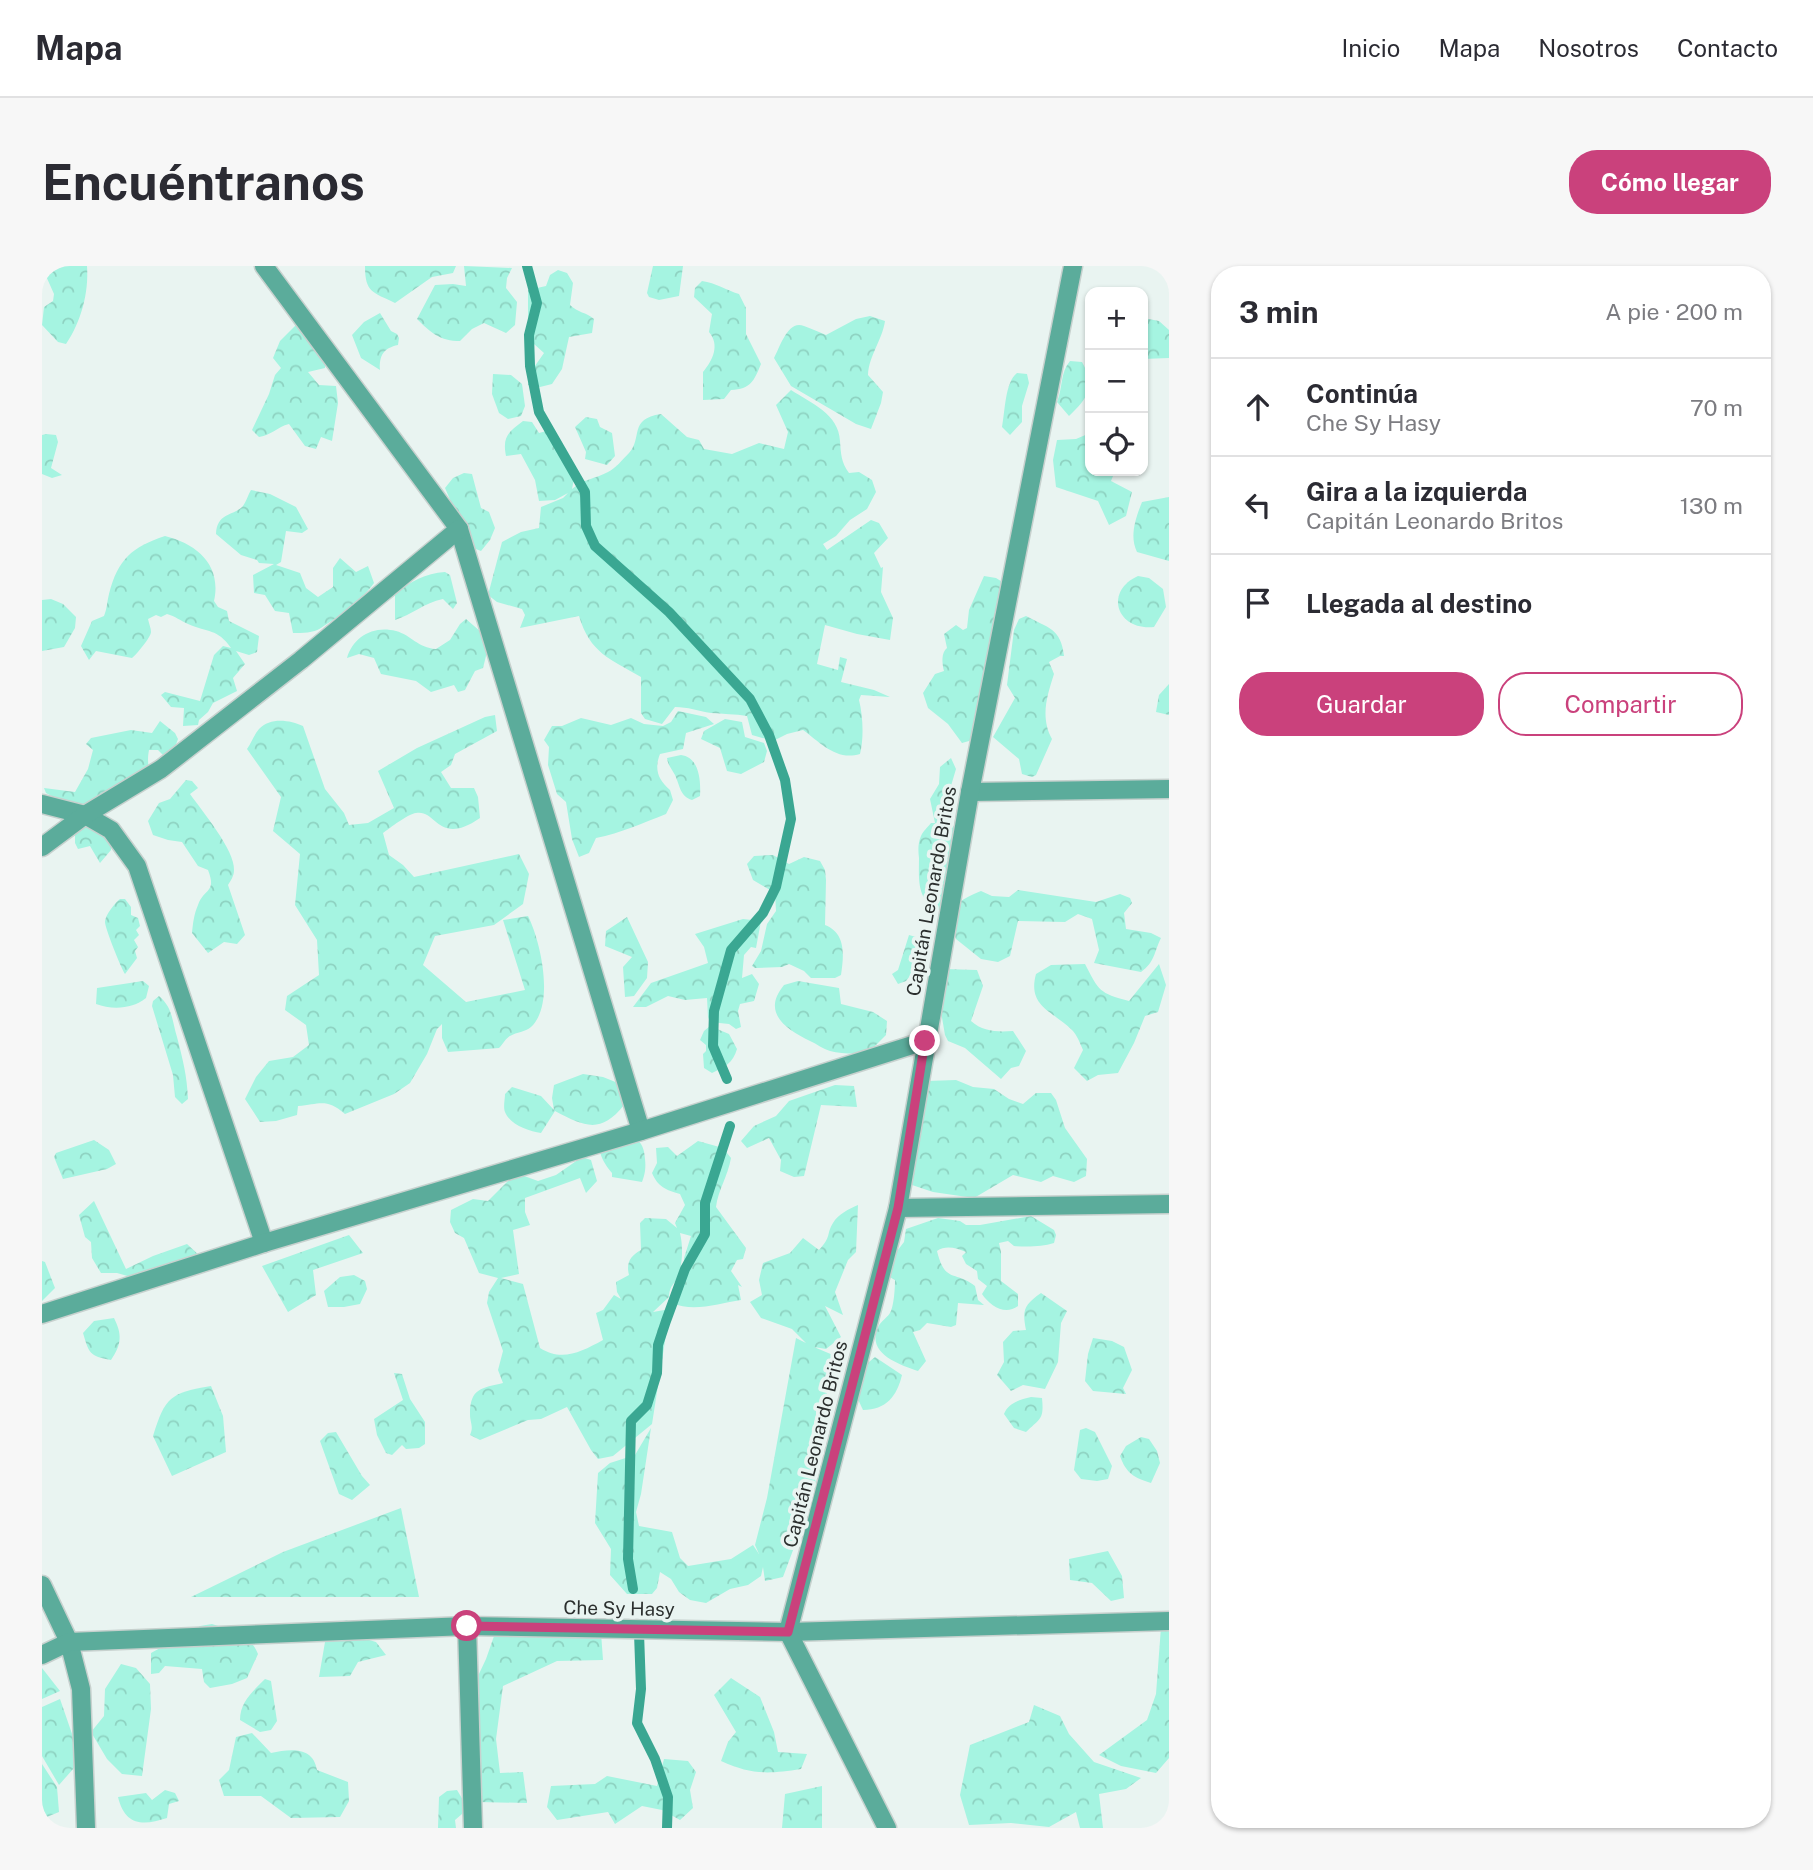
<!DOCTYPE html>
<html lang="es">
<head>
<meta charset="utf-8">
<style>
  body { margin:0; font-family:"Public Sans",sans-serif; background:#f7f7f7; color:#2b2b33 }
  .controls { position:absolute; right:21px; top:21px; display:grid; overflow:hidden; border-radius:14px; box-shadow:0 2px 5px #0004 }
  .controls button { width:63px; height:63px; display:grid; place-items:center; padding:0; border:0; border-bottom:2px solid #e1e1e2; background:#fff; color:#2b2b33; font:35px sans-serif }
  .stop { position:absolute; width:21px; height:21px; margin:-16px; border:5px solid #ca417c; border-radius:50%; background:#fff }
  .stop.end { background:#ca417c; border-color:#fff; box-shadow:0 2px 7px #0008 }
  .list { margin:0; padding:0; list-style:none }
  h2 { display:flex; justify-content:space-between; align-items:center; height:91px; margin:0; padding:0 28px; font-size:30px }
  h2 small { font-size:23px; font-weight:400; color:#7c7c81 }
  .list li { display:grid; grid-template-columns:46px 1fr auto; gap:21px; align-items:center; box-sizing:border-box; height:98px; padding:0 28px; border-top:2px solid #e1e1e2 }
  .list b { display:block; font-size:26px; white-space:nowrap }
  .list p { margin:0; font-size:23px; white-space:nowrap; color:#7c7c81 }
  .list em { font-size:23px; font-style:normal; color:#7c7c81 }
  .actions { display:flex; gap:14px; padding:21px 28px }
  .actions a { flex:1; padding:16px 0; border:2px solid #ca417c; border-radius:28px; text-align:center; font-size:24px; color:#ca417c }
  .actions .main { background:#ca417c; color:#fff }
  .icon { flex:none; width:38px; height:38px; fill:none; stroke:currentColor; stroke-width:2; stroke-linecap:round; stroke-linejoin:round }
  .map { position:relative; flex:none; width:1127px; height:1562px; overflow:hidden; border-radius:28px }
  header { display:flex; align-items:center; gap:42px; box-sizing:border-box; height:98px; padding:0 35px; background:#fff; border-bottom:2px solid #e1e1e2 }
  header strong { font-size:33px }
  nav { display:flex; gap:38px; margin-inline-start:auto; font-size:24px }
  .intro { display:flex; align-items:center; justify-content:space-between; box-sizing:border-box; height:168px; padding:0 42px }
  h1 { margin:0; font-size:49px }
  .button { padding:18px 32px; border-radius:28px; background:#ca417c; color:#fff; font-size:24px; font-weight:700 }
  main { display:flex; gap:42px; padding:0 42px }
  aside { flex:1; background:#fff; border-radius:28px; box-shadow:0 2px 5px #0004 }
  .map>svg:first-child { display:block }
</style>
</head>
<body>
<header>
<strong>Mapa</strong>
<nav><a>Inicio</a><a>Mapa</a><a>Nosotros</a><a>Contacto</a></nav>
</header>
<div class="intro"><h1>Encuéntranos</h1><a class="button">Cómo llegar</a></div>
<main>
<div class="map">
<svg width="1127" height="1562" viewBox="0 0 1127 1562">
  <defs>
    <pattern id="forest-crowns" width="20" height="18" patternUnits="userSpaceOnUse" patternTransform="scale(1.75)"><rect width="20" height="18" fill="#a5f4e1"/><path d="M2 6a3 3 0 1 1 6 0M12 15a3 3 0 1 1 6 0" fill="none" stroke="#8ed2c1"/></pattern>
  </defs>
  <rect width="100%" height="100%" fill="#e9f4f1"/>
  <g fill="url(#forest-crowns)">
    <path d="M9,0H45C47,27 39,56 24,78L16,76L0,59L2,41L11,35L12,28L4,10Z"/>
    <path d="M323,0H414L411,7L390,11L353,37C331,26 323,27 323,0Z"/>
    <path d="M422,0L470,2L465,12L464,22L475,36L473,59L464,67L442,57L430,63L418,75C398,75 389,67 375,53L393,19L411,18L424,20Z"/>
    <polygon points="611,0 641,0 637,30 617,34 607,31 605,27"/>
    <path d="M516,4L525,7L531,17L528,39C536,47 544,46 552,53L550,67L527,71L520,103L510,118L498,121L486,119L488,107L502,87L492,78V67L486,58V24L504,20L508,9Z"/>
    <path d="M660,15C674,17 684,24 697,28L704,42V68L719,98C712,115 709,123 689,124L682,133L661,134V106C671,94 678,79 667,66L670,48L652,31L653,22Z"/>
    <path d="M338,47L349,65L355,68L357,72L356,79C342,82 337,89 338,104L319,92L310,69L322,56Z"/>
    <path d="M828,50L843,55C840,75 827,89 826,109L841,126L839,137L829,163L814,158L749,120L732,92C738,81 746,53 762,60C770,63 777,66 784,69L814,53Z"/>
    <polygon points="1101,52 1117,55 1127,64 1127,92 1101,93"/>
    <path d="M254,59L286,69L283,102L266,106L277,119L294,120L296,137L290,175L279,171L274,183L263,180L247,158C235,161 230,169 217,171L210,164L227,128L233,109L239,102L231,92L238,75Z"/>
    <path d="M1028,95L1040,96C1054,121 1046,132 1027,150L1015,136C1021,121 1018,107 1028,95Z"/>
    <path d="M975,107L985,108L987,117L980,140V156L968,169L960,161C963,146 963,116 975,107Z"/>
    <polygon points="451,108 469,109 480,118 483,140 479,150 466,153 457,147 450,128"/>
    <path d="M749,124C769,137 797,148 798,175C799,188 799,196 807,207L817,206L830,214L834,226L825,243L808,254L794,270L781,278L785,284L829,254L837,257L846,272L832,287L839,302L841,301L839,326L851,352L848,374L815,368L783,359L775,398L796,404L798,391L805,393L799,416L832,424L848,431L819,429L817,434C821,450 822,472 818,488C794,495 779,477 761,464L745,468L731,475L710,469L705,450C693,448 681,448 669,447C656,445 646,441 633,441L620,458L603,453L599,447V411C568,393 548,387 537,350L478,362L483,349L480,343L455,336L446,329L460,276L479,266L497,262L499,241L521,232L526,227L513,234L497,235L493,214L479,188L464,190C460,170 467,166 481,155L490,156L497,167L508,164L517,173L525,187L533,208L530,223C541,213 553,213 566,206C573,203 581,193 587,187C601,172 586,153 619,148L645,171L657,174L662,183L690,188L717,177L742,183L746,166L734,139Z"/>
    <polygon points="544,151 555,153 558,161 570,167 573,190 565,199 543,193 544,186 533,161"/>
    <polygon points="1048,167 1048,205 1073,205 1069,215 1090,226 1084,250 1067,259 1056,235 1014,221 1011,194 1015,174 1034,173"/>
    <polygon points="4,168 14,169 16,176 9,202 20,209 10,212 0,208 0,169"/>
    <polygon points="422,207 430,208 439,242 447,246 453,262 448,274 439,285 426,280 420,250 413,245 403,222 411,212"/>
    <path d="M209,224L228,228L254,241L266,263L260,267L244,265L239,296L234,299L258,307L264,322L276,331L291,321V302L298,292L314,306L326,300L332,317C320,334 296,351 279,362C271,367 261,367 251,367L247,347L233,345L223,329L212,327L211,309L232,298L217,297L215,294L199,289L174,268C175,246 192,250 201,240C204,236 206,229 209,224Z"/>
    <path d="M1127,231V295L1095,286C1087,270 1094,251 1100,236Z"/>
    <path d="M123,270C155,278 180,299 172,335L176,341L185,345L187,355L217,370L215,386L207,389L194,385L203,398L191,412L195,425L171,437L166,446L157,454L156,459L141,460L142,442L129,441L119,429L123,426L158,435L172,389L181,380L189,382C175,362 166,367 146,358C139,355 133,350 125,348L119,351L114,349L106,353C107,358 109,362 109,366C109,371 94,389 90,392L54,385L47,394L39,380L50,355L62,350C65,343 65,336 67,328C76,293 90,281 123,270Z"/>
    <path d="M403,306L408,309L415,337L411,343L401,333C382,337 369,349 353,354V327C369,316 383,307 403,306Z"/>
    <path d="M942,310L954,312L962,317L947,456L927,475L920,477L906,458L886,442L881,427L893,408L902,405C900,397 899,387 905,382L902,368L914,359L921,364L925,362L927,344Z"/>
    <path d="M1096,310L1107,312L1121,323L1124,341L1112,361C1074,365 1062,325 1096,310Z"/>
    <polygon points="9,333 21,338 34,351 33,362 22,381 0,385 0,334"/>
    <path d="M984,350C1006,362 1019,362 1022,390H1018L1007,396L1012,408C1005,430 998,451 1010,473L994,509L990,511L980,508L977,493L951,471L973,432L965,419L972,364L977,353Z"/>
    <path d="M424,353L439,366L446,382L441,402L433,405L423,424L416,426L412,419L389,426L374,415L339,408L332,392L317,388L305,392C311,371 331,359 354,365C369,369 376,382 394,383L408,374L418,358Z"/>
    <polygon points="1127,418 1127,449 1114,446 1117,429"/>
    <path d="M636,445L664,451L672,458L644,467L641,483L618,488C612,503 616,514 628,524L631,534L624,548C601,557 579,567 554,572L547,587L537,591L530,573L524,536L515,528L506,499L507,481L502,474L510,460H520L539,452L569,459L589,452L602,458L621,460L629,456Z"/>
    <path d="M453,449L455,465L413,488L409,499L399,506L409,522H432L436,531L438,552C396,581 395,543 374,547C366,548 348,562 341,567L347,589L361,599L372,611L477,588L487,608L481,638L452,659L393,670L381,699L424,736L483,724L461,654L486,650C499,676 513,739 489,761C483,766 475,766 468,770C464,772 461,778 457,782L406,786L400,772V758L395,763L385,788L368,817L352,828L303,848C285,832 278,838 256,840L255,849L234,855L218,856L203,833L214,811L227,795L251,791L267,779L264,759L243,744L245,730L277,709L275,674L253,639L258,588L231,565L239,531L205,483C209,477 212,469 217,463C228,451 248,454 261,460L283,523L302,547L307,559L326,557L352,542L336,505L375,482L443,451Z"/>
    <polygon points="683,453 700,456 703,471 722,477 725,485 722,496 699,508 685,505 678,482 659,473 662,465"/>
    <path d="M118,455L133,467L136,473L131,487L122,490L116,484H107C104,500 109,503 108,517L95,529L77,522L70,541L60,549L30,541L4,527L2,522L33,526L46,503L51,484L44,478L49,472L89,464L110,467Z"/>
    <path d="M639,489C657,491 659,514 658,530L650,534C638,530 638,520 633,509C630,503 626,500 625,492Z"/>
    <path d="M909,492L914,503L906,530L903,560L910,558L914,563L909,634L897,644C874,635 877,612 877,592C876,584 876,577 879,570C881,565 886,561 889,557H893L888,533L897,518L898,501Z"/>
    <path d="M144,514L150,515L156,522L148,528C160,545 193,584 192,604C192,610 189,614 186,619L203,669L195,678L182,676L166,687L150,667C151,657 152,648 156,639C162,622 175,627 166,604L156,600L140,576L126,574L111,569L106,555L117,537L128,533Z"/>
    <polygon points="48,559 70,568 69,584 58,597 48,580 36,583 33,577 33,567 40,561"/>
    <path d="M731,589L747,598L762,591L778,595L783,604L784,614L783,659C804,667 802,689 799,709L793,712H769L762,705L747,698L740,701L713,702L710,700L719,685L725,658L734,645L733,627L711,614L705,598L712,590Z"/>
    <path d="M976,624L1054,636L1078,628L1088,632L1090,637L1082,647L1084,663L1109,667L1119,672C1112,686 1113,696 1099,706L1052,697L1057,684L1050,653L1036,648L1023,656L976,655L968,690L956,696L939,693L914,673L905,653C914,636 922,632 939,625L950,630L967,631Z"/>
    <path d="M78,633H83L89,641V649L96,652L98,660L94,664L97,669L92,674L96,681L93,685L95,692L83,708C79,702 63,662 63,656C63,649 73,637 78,633Z"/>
    <polygon points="585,651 606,696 605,712 592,730 583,731 581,701 590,691 563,680 564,665"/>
    <polygon points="701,653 719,655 714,682 709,681 702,689 700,712 710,708 717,718 712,735 698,738 696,745 699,761 694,763 687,758 668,756 666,751 665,732 643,734 626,730 604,741 591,741 609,717 666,697 662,681 653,668"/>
    <polygon points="867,669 874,671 880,694 864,715 856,718 850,708 856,704"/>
    <path d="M1043,698C1057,725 1057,727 1087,735L1117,698L1124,719L1116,746L1103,750L1092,777L1076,807L1056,809L1045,815L1032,802L1041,784C1038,777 1035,769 1030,764C1011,745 985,741 994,708L1009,699Z"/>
    <path d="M902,703L935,704L941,720L929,755C941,766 956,766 971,765L984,785L977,800L969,802L959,813L923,782L906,775L903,769L898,740Z"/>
    <path d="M101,715L107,720L104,732C91,743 70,744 54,738L55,722Z"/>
    <path d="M756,715L797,722L799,738L831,746L845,755L844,769L826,787C815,788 799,788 788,785C781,783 775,778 768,775C744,763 719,747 742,719Z"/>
    <path d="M117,730C131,742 130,755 135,771C141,794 145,810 146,833L140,838L133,831L131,809L110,740L111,735Z"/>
    <path d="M668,760L687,768L695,783C691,797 683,801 670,807L662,802L661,788L664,785V779L658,774L662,765Z"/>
    <path d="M541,808L561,811L576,817L582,839C559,868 543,861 513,845L499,867C487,865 468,859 463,846C461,841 463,833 463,828L470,821L499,830L512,844L510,832L512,819Z"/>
    <polygon points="914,814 931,821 952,823 967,833 981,838 994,827 1009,827 1014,834 1023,862 1045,893 1044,910 1032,916 1011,910 999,916 971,909 932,932 891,926 870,919 860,907 885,815"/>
    <polygon points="793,819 812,820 815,841 779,839 762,910 752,911 738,905 739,894 727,872 705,882 699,875 712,860 734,850 747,835"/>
    <path d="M560,866C582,869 602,866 603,893C604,902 603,908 600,916L570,911V907C560,895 553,882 560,866Z"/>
    <polygon points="52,874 67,884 74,898 65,903 21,913 12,891 14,887"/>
    <path d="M656,875L681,882L689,892C686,910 676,924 674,941L704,982L701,993L695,994L689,1005L700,1021L696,1019L699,1034C677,1037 652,1047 630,1037L641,1009L642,992L649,970L638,967C641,979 641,998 636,1010C632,1020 628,1018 627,1031L611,1046L628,1043L610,1158L571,1190L556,1193L549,1184L525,1141L499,1153L486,1154L438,1174L428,1169C432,1160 428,1157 428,1148C428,1122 440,1122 461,1117L456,1104L461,1085L445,1037L447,1026L456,1012L437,1007L422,972L413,967L408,956L409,944L431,933L446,935L474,907L496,915L514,909L540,891L549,894L555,915L544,927L538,912L483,932V946L488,959L471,964L477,1008L459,1012L481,1018L498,1082C520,1096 539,1086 561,1074L554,1047L561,1044L572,1029L579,1033L575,1026L574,1016L587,1009C584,997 588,990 599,984L598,957L603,952L624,953L635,962L633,957L643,939L638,928C624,924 616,921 610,907L615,897L614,882L626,881L635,890Z"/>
    <polygon points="52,935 84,1003 111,990 145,978 159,991 126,1004 111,1002 89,1011 75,1007 59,1007 50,992 49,976 43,971 37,949"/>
    <path d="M816,939L814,986L806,994L793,1026L801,1049L783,1040L799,1071L784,1083L772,1081L791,1089L795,1107L782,1113L786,1132L774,1138V1153L770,1165L766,1190L775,1220L741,1311L723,1315L721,1301L719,1310L706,1319L688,1323L664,1337L648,1334L637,1326L629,1313L618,1306L615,1322L610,1328H585L568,1309L569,1283L553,1257L556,1207L568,1197L593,1189L609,1162L599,1228L594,1246L597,1260L630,1266L638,1292L646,1300L689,1293L711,1279L717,1288L713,1279L725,1232L754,1072L764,1077L750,1063L719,1052L708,1036L720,1029L717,1014L721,997L748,987L761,972L777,984C790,970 784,968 791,957C796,948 807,943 816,939Z"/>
    <path d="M989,950L1012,964L1014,969L1012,977C999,981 985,981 972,980L966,975L957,977L959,986V1015L976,1028V1040C963,1050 948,1040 940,1028L945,1020L936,1013L935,1005L924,998L920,990L924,986C914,982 904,979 895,985C903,1018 913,1004 933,1020L936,1034L942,1039L916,1037L914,1059L909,1061L885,1057L878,1064L871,1066L884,1095L876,1105C858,1099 826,1088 835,1064C837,1056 844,1053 848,1047C852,1040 853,1022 853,1014L839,1006L862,976L864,963L896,952L918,955L924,959H938Z"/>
    <polygon points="307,969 321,987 271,1004 274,1029 246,1046 220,1000"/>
    <polygon points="0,995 3,996 13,1022 0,1035"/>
    <polygon points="312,1009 323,1015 325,1023 318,1038 302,1041 286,1041 282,1025 298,1011"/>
    <path d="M999,1027L1025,1045L1019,1057L1016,1096L1003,1123L981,1119L969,1125L955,1109L962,1096L961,1076L971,1065L984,1064C980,1044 982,1039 999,1027Z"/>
    <path d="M72,1052C80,1068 80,1078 69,1094C47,1090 47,1087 41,1067L52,1055Z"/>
    <polygon points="1051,1072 1070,1075 1082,1081 1090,1104 1081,1122 1084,1128 1051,1125 1043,1115 1046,1088"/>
    <path d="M833,1091L860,1109C855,1130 844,1144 821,1144L813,1127L821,1101Z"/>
    <polygon points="352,1107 360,1108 368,1133 383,1156 383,1178 377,1182 364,1183 360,1179 350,1189 344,1187 335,1169 332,1153 361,1134"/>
    <path d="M169,1120L181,1150L184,1186L130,1210L111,1170C123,1131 128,1127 169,1120Z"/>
    <path d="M989,1131L1000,1132C1002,1153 999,1152 984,1166L972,1162L962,1148C966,1137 977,1134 989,1131Z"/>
    <polygon points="1044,1162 1053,1166 1070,1200 1066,1213 1055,1215 1039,1213 1032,1204 1038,1164"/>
    <polygon points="294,1166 320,1210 328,1219 310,1234 297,1228 278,1175 286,1167"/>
    <path d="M1099,1171L1107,1173L1115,1185L1118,1197L1109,1217C1092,1212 1084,1207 1078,1190L1084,1180Z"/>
    <polygon points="359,1242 377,1331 149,1331 241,1286"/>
    <polygon points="1066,1285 1080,1310 1082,1332 1069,1335 1050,1317 1028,1314 1027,1293"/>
    <polygon points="458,1353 558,1353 561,1394 515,1395 461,1420 454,1473 458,1507 481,1506 485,1537 436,1536 429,1496 438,1468 420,1444 444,1393"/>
    <polygon points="305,1354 317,1371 334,1376 344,1389 316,1396 308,1410 277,1411 283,1376 290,1359"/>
    <path d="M170,1358C188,1364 208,1367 216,1388L205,1412L190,1418L168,1422L162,1416L160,1403L123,1400L117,1407L109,1408V1387L158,1360Z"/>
    <polygon points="1127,1358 1127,1492 1114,1507 1079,1500 1057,1489 1105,1454 1114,1428 1119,1361"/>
    <polygon points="79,1398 94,1402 108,1418 109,1443 100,1510 80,1508 65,1493 49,1466 62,1450 63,1423"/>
    <polygon points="0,1402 18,1425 0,1433"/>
    <path d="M689,1412L718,1431L732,1466L736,1486L765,1488L759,1503C726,1508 710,1509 679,1495L686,1476L694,1466L672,1429Z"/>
    <path d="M223,1413L229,1415L235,1455L229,1464L218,1466L198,1454C198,1436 211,1425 223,1413Z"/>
    <polygon points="18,1433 39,1494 17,1519 0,1490 0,1441"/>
    <polygon points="992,1439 1018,1450 1027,1468 1052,1496 1099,1512 1084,1523 1057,1528 1061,1562 1038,1562 1034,1546 1007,1561 969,1557 927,1559 918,1529 928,1479 987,1456"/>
    <path d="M210,1467L229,1487C248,1483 271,1480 275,1504L306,1516L307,1535L298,1551L249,1552L219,1530H182L177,1514L187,1504L194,1471Z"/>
    <polygon points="622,1493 646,1495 654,1506 648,1524 651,1542 638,1554 620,1544 600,1540 573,1558 566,1546 515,1554 505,1541 509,1520 553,1518 565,1510 615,1520"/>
    <polygon points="0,1498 15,1521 17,1546 0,1553"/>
    <polygon points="780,1520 780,1562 740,1562 743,1528"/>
    <path d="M123,1524L133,1527L137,1535L127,1538L125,1552C101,1560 83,1560 76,1531L104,1527L110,1534Z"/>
    <polygon points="415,1524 421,1534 420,1548 413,1554 414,1562 396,1562 397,1531 405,1525"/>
  </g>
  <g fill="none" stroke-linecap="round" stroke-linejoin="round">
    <g stroke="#3aa792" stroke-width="10">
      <polyline points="485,0 495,37 487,69 488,100 497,146 543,226 544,260 553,280 627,346 708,433 727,469 743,514 749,553 734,621 721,647 689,684 672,745 671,780 685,813"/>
      <polyline points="591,1323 586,1293 589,1155 605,1139 615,1107 616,1079 624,1055 643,1003 663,968 663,937 688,860"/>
      <polyline points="597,1367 599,1423 595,1457 613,1493 626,1531 625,1562"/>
    </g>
    <defs>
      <g id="minor">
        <polyline points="222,0 417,263 599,865"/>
        <polyline points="928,526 1127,523"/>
        <polyline points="0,538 43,549 69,564 95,600 222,977"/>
        <polyline points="0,581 43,549 119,503 259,394 417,263"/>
        <polyline points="856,942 1127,938"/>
        <polyline points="0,1048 222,977 599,865 883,775"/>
        <polyline points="0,1319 27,1376 39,1423 44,1562"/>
        <polyline points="425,1360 431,1562"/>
        <polyline points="0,1389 27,1376 425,1360 746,1366 1127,1355"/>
        <polyline points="845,1562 746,1366 856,942 928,526 1031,0"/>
      </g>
    </defs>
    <use href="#minor" stroke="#c7d1ce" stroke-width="21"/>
    <use href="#minor" stroke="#5bac9b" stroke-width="18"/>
  </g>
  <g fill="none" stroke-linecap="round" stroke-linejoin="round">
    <polyline stroke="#ca417c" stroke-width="9" points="425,1360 746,1366 856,942 883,775"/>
  </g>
  <g text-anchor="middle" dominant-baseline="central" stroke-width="7" stroke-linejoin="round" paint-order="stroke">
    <g font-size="19" fill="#2b2f2e" stroke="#e9f4f1">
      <text transform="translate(889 625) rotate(-80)">Capitán Leonardo Britos</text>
      <text transform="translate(773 1178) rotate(-76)">Capitán Leonardo Britos</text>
      <text transform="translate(577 1342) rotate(1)">Che Sy Hasy</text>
    </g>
  </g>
</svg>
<div class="controls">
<button>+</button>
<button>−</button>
<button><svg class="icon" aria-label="locate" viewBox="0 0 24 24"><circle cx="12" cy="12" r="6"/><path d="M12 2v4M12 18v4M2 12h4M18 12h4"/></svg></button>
</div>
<div class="stop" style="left:425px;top:1360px"></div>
<div class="stop end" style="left:883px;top:775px"></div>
</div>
<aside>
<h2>3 min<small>A pie · 200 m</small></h2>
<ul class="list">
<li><svg class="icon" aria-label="ahead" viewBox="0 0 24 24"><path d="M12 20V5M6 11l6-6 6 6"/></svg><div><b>Continúa</b><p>Che Sy Hasy</p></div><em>70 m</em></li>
<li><svg class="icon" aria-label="left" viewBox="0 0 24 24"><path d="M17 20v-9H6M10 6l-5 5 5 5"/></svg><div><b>Gira a la izquierda</b><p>Capitán Leonardo Britos</p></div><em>130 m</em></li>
<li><svg class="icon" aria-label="arrive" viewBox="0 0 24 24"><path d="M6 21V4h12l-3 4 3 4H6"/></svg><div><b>Llegada al destino</b></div></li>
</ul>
<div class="actions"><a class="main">Guardar</a><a>Compartir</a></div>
</aside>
</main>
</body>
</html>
